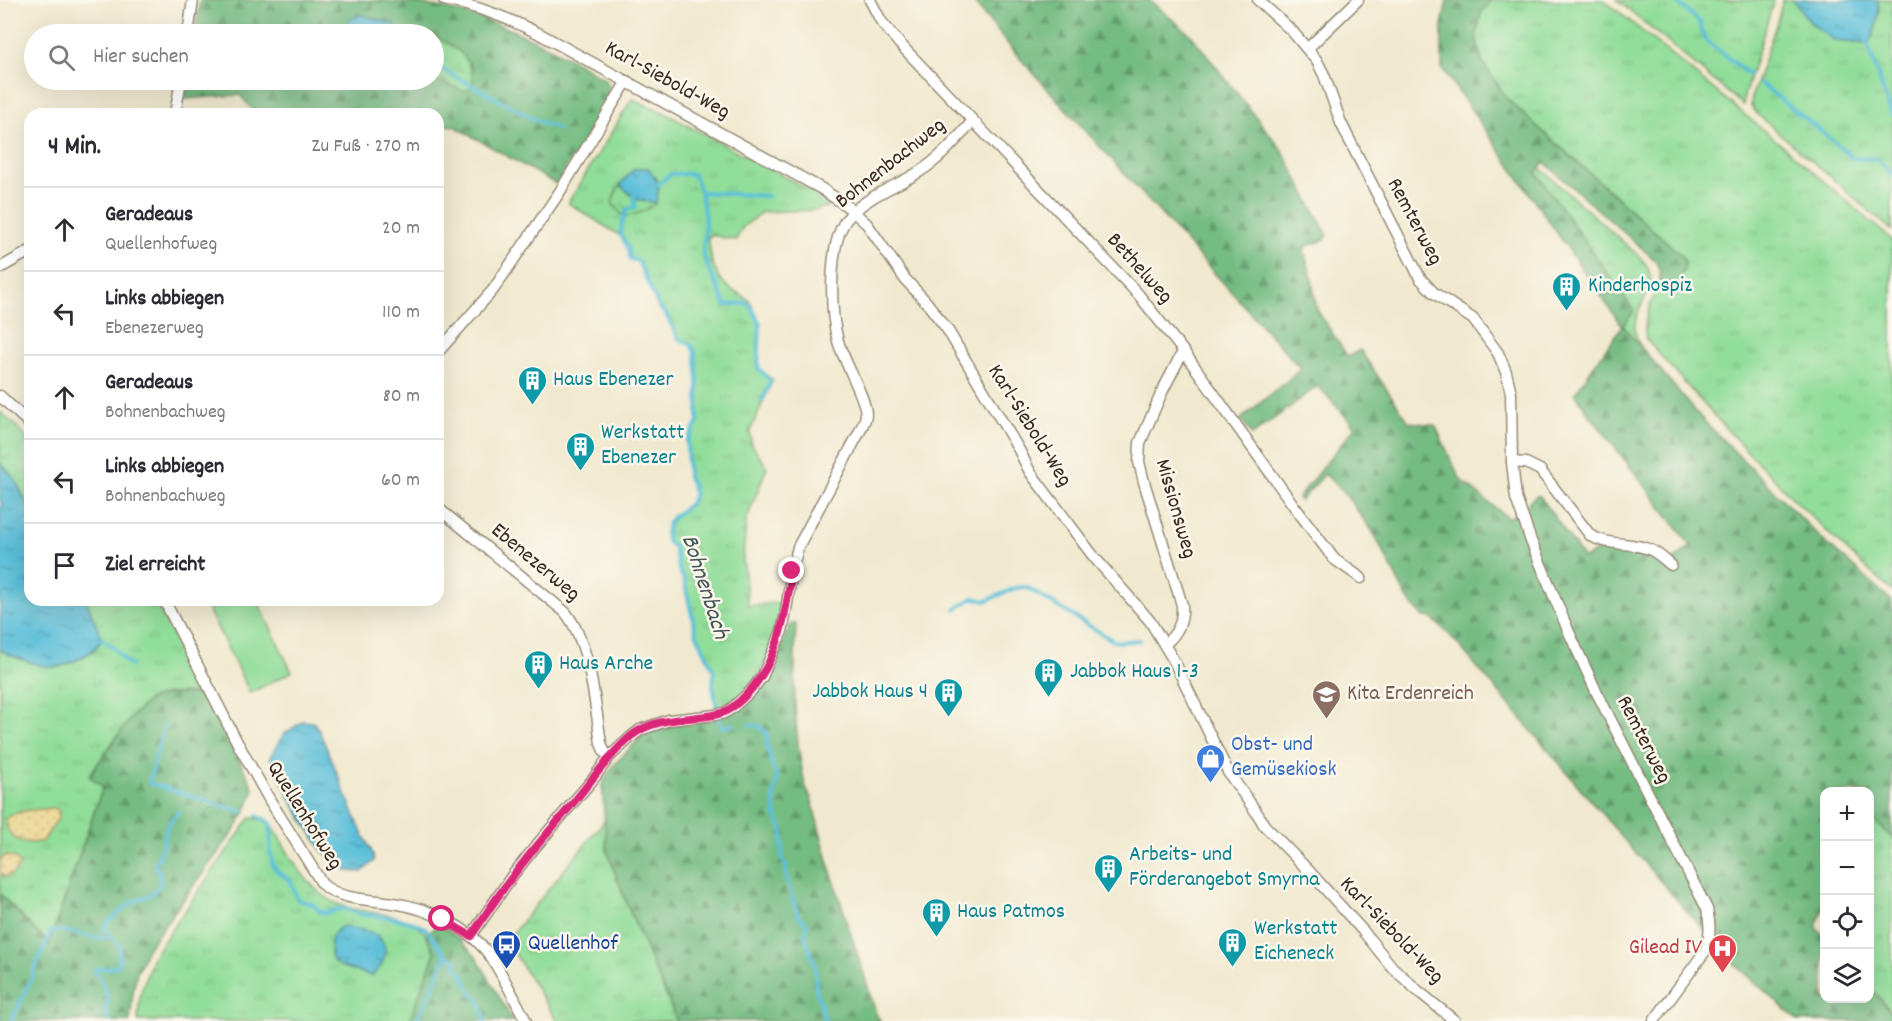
<!DOCTYPE html>
<html lang="de">
<head>
<meta charset="utf-8">
<style>
  body { margin:0; font-family:Dekko,sans-serif; background:#f2f2f3; color:#2b2b33 }
  .controls { position:absolute; right:18px; bottom:18px; display:grid; overflow:hidden; border-radius:12px; box-shadow:0 6px 24px #0002 }
  .controls button { width:54px; height:54px; display:grid; place-items:center; padding:0; border:0; border-bottom:2px solid #e1e1e2; background:#fff; color:#2b2b33; font:30px sans-serif }
  .stop { position:absolute; width:18px; height:18px; margin:-14px; border:4px solid #db2777; border-radius:50%; background:#fff }
  .stop.end { background:#db2777; border-color:#fff; box-shadow:0 2px 6px #0008 }
  .list { margin:0; padding:0; list-style:none }
  h2 { display:flex; justify-content:space-between; align-items:center; height:78px; margin:0; padding:0 24px; font-size:26px }
  h2 small { font-size:20px; font-weight:400; color:#7c7c81 }
  .list li { display:grid; grid-template-columns:39px 1fr auto; gap:18px; align-items:center; box-sizing:border-box; height:84px; padding:0 24px; border-top:2px solid #e1e1e2 }
  .list b { display:block; font-size:22px; white-space:nowrap }
  .list p { margin:0; font-size:20px; white-space:nowrap; color:#7c7c81 }
  .list em { font-size:20px; font-style:normal; color:#7c7c81 }
  .icon { flex:none; width:33px; height:33px; fill:none; stroke:currentColor; stroke-width:2; stroke-linecap:round; stroke-linejoin:round }
  .map { position:relative; flex:none; width:1892px; height:1021px; overflow:hidden }
  .search { position:absolute; background:#fff; box-shadow:0 6px 24px #0002; left:24px; top:24px; width:420px; height:66px; display:flex; align-items:center; gap:15px; box-sizing:border-box; padding:0 21px; border-radius:33px; color:#7c7c81; font-size:22px }
  .panel { position:absolute; background:#fff; box-shadow:0 6px 24px #0002; left:24px; top:108px; width:420px; height:498px; border-radius:18px }
  .map>svg:first-child { display:block }
</style>
</head>
<body>
<div class="map">
<svg width="1892" height="1021" viewBox="0 0 1892 1021">
  <defs>
    <pattern id="grass-tufts" width="24" height="20" patternUnits="userSpaceOnUse" patternTransform="scale(1.5)"><rect width="24" height="20" fill="#91dd9a"/><path d="M3 7l-1-3M5 7V3M7 7l1-3M15 17l-1-3M17 17v-4M19 17l1-3" fill="none" stroke="#7ebe84"/></pattern>
    <pattern id="forest-firs" width="22" height="20" patternUnits="userSpaceOnUse" patternTransform="scale(1.5)"><rect width="22" height="20" fill="#74bc82"/><path d="M5 1l3.5 6h-7zM16 11l3.5 6h-7z" fill="#60996a"/></pattern>
    <pattern id="wetland-marsh" width="20" height="14" patternUnits="userSpaceOnUse" patternTransform="scale(1.5)"><rect width="20" height="14" fill="#91dd9a"/><path d="M1 5h8M5 5V1M11 12h8M15 12V8" fill="none" stroke="#7ebe84"/></pattern>
    <pattern id="sand-dots" width="8" height="8" patternUnits="userSpaceOnUse" patternTransform="scale(1.5)"><rect width="8" height="8" fill="#eeda9e"/><path d="M2 2h.1M6 6h.1" fill="none" stroke="#cdbb88" stroke-width="1.8" stroke-linecap="round"/></pattern>
    <pattern id="water-ripples" width="26" height="14" patternUnits="userSpaceOnUse" patternTransform="scale(1.5)"><rect width="26" height="14" fill="#5bbfd9"/><path d="M2 4q2-2 4 0t4 0M15 11q2-2 4 0t4 0" fill="none" stroke="#4c9baf"/></pattern>
  </defs>
  <rect width="100%" height="100%" fill="#fbf7ec"/>
  <filter id="ink" filterUnits="userSpaceOnUse"><feTurbulence type="fractalNoise" baseFrequency=".0167" numOctaves="2"/><feDisplacementMap in="SourceGraphic" scale="12" xChannelSelector="R" yChannelSelector="G"/><feConvolveMatrix kernelMatrix="1 2 1 2 8 2 1 2 1" color-interpolation-filters="sRGB"/></filter>
  <filter id="wash" filterUnits="userSpaceOnUse"><feTurbulence type="fractalNoise" baseFrequency=".008" numOctaves="4" result="noise"/><feDisplacementMap in="SourceGraphic" scale="24" xChannelSelector="R" yChannelSelector="G"/><feGaussianBlur stdDeviation="1.35" result="paint"/><feColorMatrix in="noise" values="0 0 0 0 0 0 0 0 0 0 0 0 0 0 0 0 0 1.4 0 .05"/><feComposite in="paint" operator="in"/></filter>
  <g filter="url(#wash)">
    <rect width="100%" height="100%" fill="#f1e9cf"/>
    <g fill="url(#grass-tufts)" stroke="#66845c" stroke-width="1.5" fill-rule="evenodd">
      <path d="M1491,0H1604L1783,146L1892,240V591C1803,514 1723,428 1646,339C1642,318 1652,301 1660,282H1671L1685,263L1682,256L1508,100L1482,62L1476,38L1481,12Z"/>
      <polygon points="1617,0 1774,0 1744,96 1743,105"/>
      <polygon points="1783,0 1793,0 1811,23 1835,41 1868,44 1879,10 1878,0 1892,0 1892,230 1756,113 1751,105 1752,96 1776,25"/>
      <path d="M632,99L661,111L809,190L833,205L816,210L762,212L743,227L736,240L711,235L708,238L712,262L719,278L729,288L749,300L761,323L758,368L773,380L750,431L751,443L767,467L746,521L743,558L748,606L784,602C780,624 768,658 757,678C750,690 730,705 717,710L713,686L714,671L696,633L684,580L679,570L674,547L667,541L666,533L669,523L674,516L690,504L694,494L692,484L688,478L687,441L698,422V380L695,352L691,345L678,338L666,315L659,307L638,261L630,259L628,248L624,238L568,203ZM627,177H656L658,184L620,185Z"/>
      <path d="M1539,167L1642,259C1666,289 1632,302 1635,331C1636,338 1639,343 1642,349L1622,326L1535,172Z"/>
      <polygon points="0,412 15,425 30,442 30,510 14,478 0,463"/>
      <path d="M86,600H154L205,694C188,694 166,691 150,700C134,709 102,758 90,775L103,786L49,945L0,894V650C15,657 37,667 55,667C64,667 75,661 82,657C91,652 100,647 101,637Z"/>
      <path d="M250,818L269,820C286,848 301,882 330,900C354,915 403,910 421,929C428,935 431,945 435,953L409,1021H138L140,995L153,956Z"/>
      <polygon points="605,820 607,851 628,907 677,1021 557,1021 508,943 508,939"/>
      <polygon points="1875,820 1892,838 1892,1013 1870,987 1870,825"/>
    </g>
    <g fill="url(#forest-firs)" stroke="#587350" stroke-width="1.5">
      <path d="M200,0C241,0 282,0 323,0C371,0 420,0 467,14C516,28 563,54 606,80L609,85L607,103L556,184L454,126L446,125L438,128V114H256L240,95L185,99L188,80H434V34H393L394,33L358,14L357,17L342,30L341,34H195Z"/>
      <path d="M972,0H1149L1191,35L1282,150L1328,236L1322,241L1306,246L1304,251L1312,279L1317,310L1348,357L1360,350L1409,422L1435,425L1460,479L1508,518L1527,508L1529,501L1537,495L1540,496L1584,559L1604,546C1630,550 1645,550 1665,567L1691,546L1587,411L1575,393L1622,326L1442,68V25L1447,0H1491L1481,12L1476,38L1482,62L1508,100L1682,256C1687,265 1684,279 1671,282C1668,283 1664,282 1660,282V272L1655,260L1544,162L1536,172L1634,311L1623,326L1702,419L1824,541L1892,601V838L1875,821L1870,825V792H1824V906L1816,927L1824,936V998H1870V987L1892,1013V1021H1798L1726,956L1718,944L1699,925L1626,842L1450,635L1431,618L1422,616L1407,598L1373,532L1348,498L1325,474L1300,501L1298,498L1355,427L1318,386L1252,435L1241,419L1301,369L1017,55Z"/>
      <path d="M791,624H796C794,669 793,713 800,758C803,772 803,786 811,798L832,875L877,1016L881,1021H677L628,907L607,851L602,784L613,766L644,734L660,727L719,719L762,684L773,664Z"/>
      <path d="M205,694L254,789L245,813L234,831L147,949L137,972L133,992L130,1021H0V894L49,944L103,787L89,776C102,758 134,709 150,700C166,691 188,694 205,694Z"/>
      <polygon points="440,924 460,940 477,958 513,1021 409,1021 435,953 426,934"/>
    </g>
    <g fill="url(#wetland-marsh)" stroke="#66845c" stroke-width="1.5">
      <path d="M434,36C457,48 474,57 473,87L464,91L434,79Z"/>
      <path d="M620,185L636,199L656,203C645,211 635,217 622,215L612,203L615,194Z"/>
    </g>
    <g fill="url(#sand-dots)" stroke="#94825e" stroke-width="1.5">
      <path d="M50,808H55L59,811V817L43,841C26,846 6,840 6,819C20,808 34,811 50,808Z"/>
      <polygon points="5,855 15,858 20,865 14,873 5,877 0,873 0,861"/>
    </g>
    <polygon fill="#91dd9a" stroke="#66845c" stroke-width="1.5" points="226,600 257,600 292,672 250,693 208,609"/>
    <g fill="url(#water-ripples)" stroke="#4b747c" stroke-width="1.5">
      <path d="M1793,0H1878C1879,16 1877,31 1868,44L1835,41L1811,23Z"/>
      <polygon points="358,14 395,24 393,34 341,34 342,30 351,18 357,17"/>
      <path d="M639,168H648C659,182 660,186 656,203L636,199L620,185L633,170Z"/>
      <path d="M0,463L14,478L30,510V600H86L101,637C99,647 91,652 82,657C75,661 64,667 55,667C39,667 14,657 0,650V508L2,503L0,501Z"/>
      <polygon points="303,721 313,722 319,730 359,826 373,854 374,861 362,872 347,871 323,852 290,799 270,757 283,735"/>
      <path d="M342,926C352,928 363,929 372,933C392,941 387,966 371,976L340,966L333,961C328,948 330,934 342,926Z"/>
    </g>
    <g fill="none" stroke-linecap="round" stroke-linejoin="round">
      <g stroke="#5bbfd9" stroke-width="4">
        <polyline points="1674,0 1700,22 1704,39 1748,74"/>
        <polyline points="1866,40 1892,116"/>
        <polyline points="434,65 536,120 558,129"/>
        <polyline points="1760,83 1846,151 1851,158 1877,159 1892,174"/>
        <path d="M655,184H658L671,174H693C702,188 706,218 705,234C705,241 702,246 703,253C707,271 719,287 725,305L747,303L753,310L760,324L758,368L771,381L762,401"/>
        <polyline points="701,192 767,196"/>
        <polyline points="634,194 635,207 626,210 620,233 628,248 630,259 638,261 659,307 666,314 678,338 691,345 695,352 698,380 698,422 687,441 688,478 692,484 694,494 690,504 674,516 669,523 666,533 667,541 674,547 679,570 684,580 696,633 714,671 713,686 717,710"/>
        <polyline points="956,609 973,598 986,601 1015,588 1026,587 1112,640 1117,642 1140,640"/>
        <path d="M99,638C115,644 118,656 131,666"/>
        <polyline points="719,719 721,725 723,727 734,725"/>
        <polyline points="749,725 759,726 767,734 767,748 777,778 774,796 775,813 783,832 782,859 786,866 786,876 798,916 807,924 805,936 815,965 816,988 825,1021"/>
        <polyline points="164,726 149,783 242,812"/>
        <polyline points="257,816 268,821 271,825 270,850 273,866 279,873 290,880 298,900 313,904 319,911 325,913 343,908 360,914 394,918 417,924 426,929 446,955 457,961 455,965 463,975 470,991 479,1000 485,1021"/>
        <path d="M11,1021L24,995L51,931C72,928 91,941 112,937"/>
        <path d="M108,1021L105,1007L109,1001L100,978L93,970C101,967 110,970 119,965L120,946L104,928L108,922L131,903L152,894L161,883L158,870L154,863L159,858L168,825L179,811"/>
        <polyline points="415,1021 427,1001 446,955"/>
      </g>
    </g>
  </g>
  <g filter="url(#ink)">
    <g fill="none" stroke-linecap="round" stroke-linejoin="round">
      <defs>
        <g id="street">
          <path d="M444,0C478,6 507,18 538,33L822,189L847,206L867,224L905,279L927,303L947,329L1019,450L1030,472L1094,557L1150,621L1174,661L1228,772L1259,816L1264,825L1309,871L1363,931L1392,967L1417,990L1455,1021"/>
          <polyline points="870,0 881,21 899,43 1138,294 1184,352 1294,506 1334,559 1361,578"/>
          <path d="M1258,0L1292,31L1317,61L1324,75L1341,123L1354,149L1420,278L1434,293L1473,319L1498,353L1506,372L1511,393L1512,462L1516,498L1531,541L1568,630L1596,691L1707,909C1710,924 1711,935 1706,950L1654,1021"/>
          <polyline points="188,34 193,0"/>
          <polyline points="1308,48 1358,0"/>
          <polyline points="175,114 181,80"/>
          <polyline points="0,268 30,251"/>
          <polyline points="438,352 493,290 559,193 627,81"/>
          <polyline points="0,396 30,424"/>
          <path d="M1512,462L1526,463L1540,470L1590,535C1608,547 1632,541 1651,550C1659,554 1665,560 1671,565"/>
          <path d="M438,508L565,612C590,642 595,704 601,743L604,751L609,757"/>
          <path d="M164,600L237,742L269,799L323,885C343,901 369,899 393,903C428,908 470,927 491,957C504,977 515,1000 526,1021"/>
          <path d="M1165,644C1178,633 1183,622 1182,605L1144,482L1139,462L1140,443L1162,392L1180,357L1184,352"/>
          <path d="M471,936L512,876L536,846L594,778L609,757L631,737L640,730L669,720L715,715L724,713L731,709L751,691L762,677L782,631L785,617L792,571L798,547L860,431C862,426 866,420 866,414C866,398 843,360 838,341C830,312 828,245 846,220C864,197 895,187 919,172C940,159 956,140 972,122"/>
        </g>
      </defs>
      <use href="#street" stroke="#968a76" stroke-width="13"/>
      <use href="#street" stroke="#fff" stroke-width="10"/>
    </g>
  </g>
  <g fill="none" stroke-linecap="round" stroke-linejoin="round" filter="url(#ink)">
    <path stroke="#db2777" stroke-width="8" d="M442,919L471,936C485,916 498,895 513,876C532,850 554,826 574,802C593,779 609,755 631,736C655,717 686,720 714,715C726,713 733,707 741,700C778,666 785,618 792,571"/>
  </g>
  <defs>
    <symbol id="building-pin" viewBox="-11 -11 22 30"><path d="M0 17L-7.5 6A9.5 9.5 0 1 1 7.5 6Z" fill="#0f9aa8" stroke="#fbf7ec"/><path d="M-4-6H4V6H1V3H-1V6H-4ZM-2.5-4.3h1.7v1.8h-1.7ZM.8-4.3h1.7v1.8H.8ZM-2.5-1h1.7V.8h-1.7ZM.8-1h1.7V.8H.8Z" fill="#fff"/></symbol>
    <symbol id="school-pin" viewBox="-11 -11 22 30"><path d="M0 17L-7.5 6A9.5 9.5 0 1 1 7.5 6Z" fill="#8d6e63" stroke="#fbf7ec"/><path d="M0-5L7-2L0 1L-7-2ZM-4 1L0 2.5L4 1V4Q0 6-4 4Z" fill="#fff"/></symbol>
    <symbol id="shop-pin" viewBox="-11 -11 22 30"><path d="M0 17L-7.5 6A9.5 9.5 0 1 1 7.5 6Z" fill="#3f7fe0" stroke="#fbf7ec"/><path d="M-5-2.5h2.3a2.7 3.5 0 0 1 5.4 0H5L5.5 6h-11ZM-1.5-2.5h3a1.5 2.3 0 0 0-3 0Z" fill="#fff"/></symbol>
    <symbol id="bus-pin" viewBox="-11 -11 22 30"><path d="M0 17L-7.5 6A9.5 9.5 0 1 1 7.5 6Z" fill="#1a4fb4" stroke="#fbf7ec"/><path d="M-5-6H5V4H4V6H2V4H-2V6H-4V4H-5ZM-3.5-4V0h7V-4ZM-3.5 1.2v1.5H-2V1.2ZM2 1.2v1.5H3.5V1.2Z" fill="#fff"/></symbol>
    <symbol id="hospital-pin" viewBox="-11 -11 22 30"><path d="M0 17L-7.5 6A9.5 9.5 0 1 1 7.5 6Z" fill="#e0444e" stroke="#fbf7ec"/><path d="M-5-5h3v3.5h4V-5h3V5h-3V1.5h-4V5h-3Z" fill="#fff"/></symbol>
  </defs>
  <g fill-rule="evenodd">
    <use href="#building-pin" x="1550" y="270" width="33" height="45"/>
    <use href="#building-pin" x="516" y="364" width="33" height="45"/>
    <use href="#building-pin" x="564" y="430" width="33" height="45"/>
    <use href="#building-pin" x="522" y="648" width="33" height="45"/>
    <use href="#building-pin" x="1032" y="656" width="33" height="45"/>
    <use href="#building-pin" x="932" y="676" width="33" height="45"/>
    <use href="#school-pin" x="1310" y="678" width="33" height="45"/>
    <use href="#shop-pin" x="1194" y="742" width="33" height="45"/>
    <use href="#building-pin" x="1092" y="852" width="33" height="45"/>
    <use href="#building-pin" x="920" y="896" width="33" height="45"/>
    <use href="#building-pin" x="1216" y="926" width="33" height="45"/>
    <use href="#bus-pin" x="490" y="928" width="33" height="45"/>
    <use href="#hospital-pin" x="1706" y="932" width="33" height="45"/>
  </g>
  <g text-anchor="middle" dominant-baseline="central" stroke-width="5" stroke-linejoin="round" paint-order="stroke">
    <g font-size="22" fill="#3b2a1e" stroke="#fbf7ec">
      <text transform="translate(667 81) rotate(29)">Karl-Siebold-Weg</text>
      <text transform="translate(891 164) rotate(-38)">Bohnenbachweg</text>
      <text transform="translate(1414 222) rotate(62)">Remterweg</text>
      <text transform="translate(1139 269) rotate(48)">Bethelweg</text>
      <text transform="translate(1029 426) rotate(58)">Karl-Siebold-Weg</text>
      <text transform="translate(1175 509) rotate(74)">Missionsweg</text>
      <text transform="translate(535 563) rotate(40)">Ebenezerweg</text>
      <text transform="translate(1643 740) rotate(63)">Remterweg</text>
      <text transform="translate(304 816) rotate(58)">Quellenhofweg</text>
      <text transform="translate(1391 931) rotate(46)">Karl-Siebold-Weg</text>
    </g>
    <g font-size="22" fill="#0d838f" stroke="#fbf7ec" text-anchor="start">
      <text x="1588" y="286">Kinderhospiz</text>
      <text x="553" y="380">Haus Ebenezer</text>
      <text x="601" y="433">Werkstatt<tspan x="601" dy="25">Ebenezer</tspan></text>
      <text x="559" y="664">Haus Arche</text>
      <text x="1070" y="672">Jabbok Haus 1-3</text>
      <text x="928" y="692" text-anchor="end">Jabbok Haus 4</text>
      <text x="1129" y="855">Arbeits- und<tspan x="1129" dy="25">Förderangebot Smyrna</tspan></text>
      <text x="957" y="912">Haus Patmos</text>
      <text x="1254" y="929">Werkstatt<tspan x="1254" dy="25">Eicheneck</tspan></text>
    </g>
    <g font-size="22" fill="#785e54" stroke="#fbf7ec" text-anchor="start">
      <text x="1347" y="694">Kita Erdenreich</text>
    </g>
    <g font-size="22" fill="#366cbe" stroke="#fbf7ec" text-anchor="start">
      <text x="1231" y="745">Obst- und<tspan x="1231" dy="25">Gemüsekiosk</tspan></text>
    </g>
    <g font-size="22" fill="#164399" stroke="#fbf7ec" text-anchor="start">
      <text x="528" y="944">Quellenhof</text>
    </g>
    <g font-size="22" fill="#be3a42" stroke="#fbf7ec" text-anchor="end">
      <text x="1702" y="948">Gilead IV</text>
    </g>
    <g font-size="24" font-style="italic" fill="#455756" stroke="#fbf7ec">
      <text transform="translate(704 587) rotate(72)">Bohnenbach</text>
    </g>
  </g>
</svg>
<div class="controls">
<button>+</button>
<button>−</button>
<button><svg class="icon" aria-label="locate" viewBox="0 0 24 24"><circle cx="12" cy="12" r="6"/><path d="M12 2v4M12 18v4M2 12h4M18 12h4"/></svg></button>
<button><svg class="icon" aria-label="layers" viewBox="0 0 24 24"><path d="M12 4l9 5-9 5-9-5zM3 14l9 5 9-5"/></svg></button>
</div>
<div class="stop" style="left:442px;top:919px"></div>
<div class="stop end" style="left:792px;top:571px"></div>
<div class="search"><svg class="icon" aria-label="search" viewBox="0 0 24 24"><circle cx="10" cy="10" r="6"/><path d="M15 15l6 6"/></svg>Hier suchen</div>
<section class="panel">
<h2>4 Min.<small>Zu Fuß · 270 m</small></h2>
<ul class="list">
<li><svg class="icon" aria-label="ahead" viewBox="0 0 24 24"><path d="M12 20V5M6 11l6-6 6 6"/></svg><div><b>Geradeaus</b><p>Quellenhofweg</p></div><em>20 m</em></li>
<li><svg class="icon" aria-label="left" viewBox="0 0 24 24"><path d="M17 20v-9H6M10 6l-5 5 5 5"/></svg><div><b>Links abbiegen</b><p>Ebenezerweg</p></div><em>110 m</em></li>
<li><svg class="icon" aria-label="ahead" viewBox="0 0 24 24"><path d="M12 20V5M6 11l6-6 6 6"/></svg><div><b>Geradeaus</b><p>Bohnenbachweg</p></div><em>80 m</em></li>
<li><svg class="icon" aria-label="left" viewBox="0 0 24 24"><path d="M17 20v-9H6M10 6l-5 5 5 5"/></svg><div><b>Links abbiegen</b><p>Bohnenbachweg</p></div><em>60 m</em></li>
<li><svg class="icon" aria-label="arrive" viewBox="0 0 24 24"><path d="M6 21V4h12l-3 4 3 4H6"/></svg><div><b>Ziel erreicht</b></div></li>
</ul>
</section>
</div>
</body>
</html>
